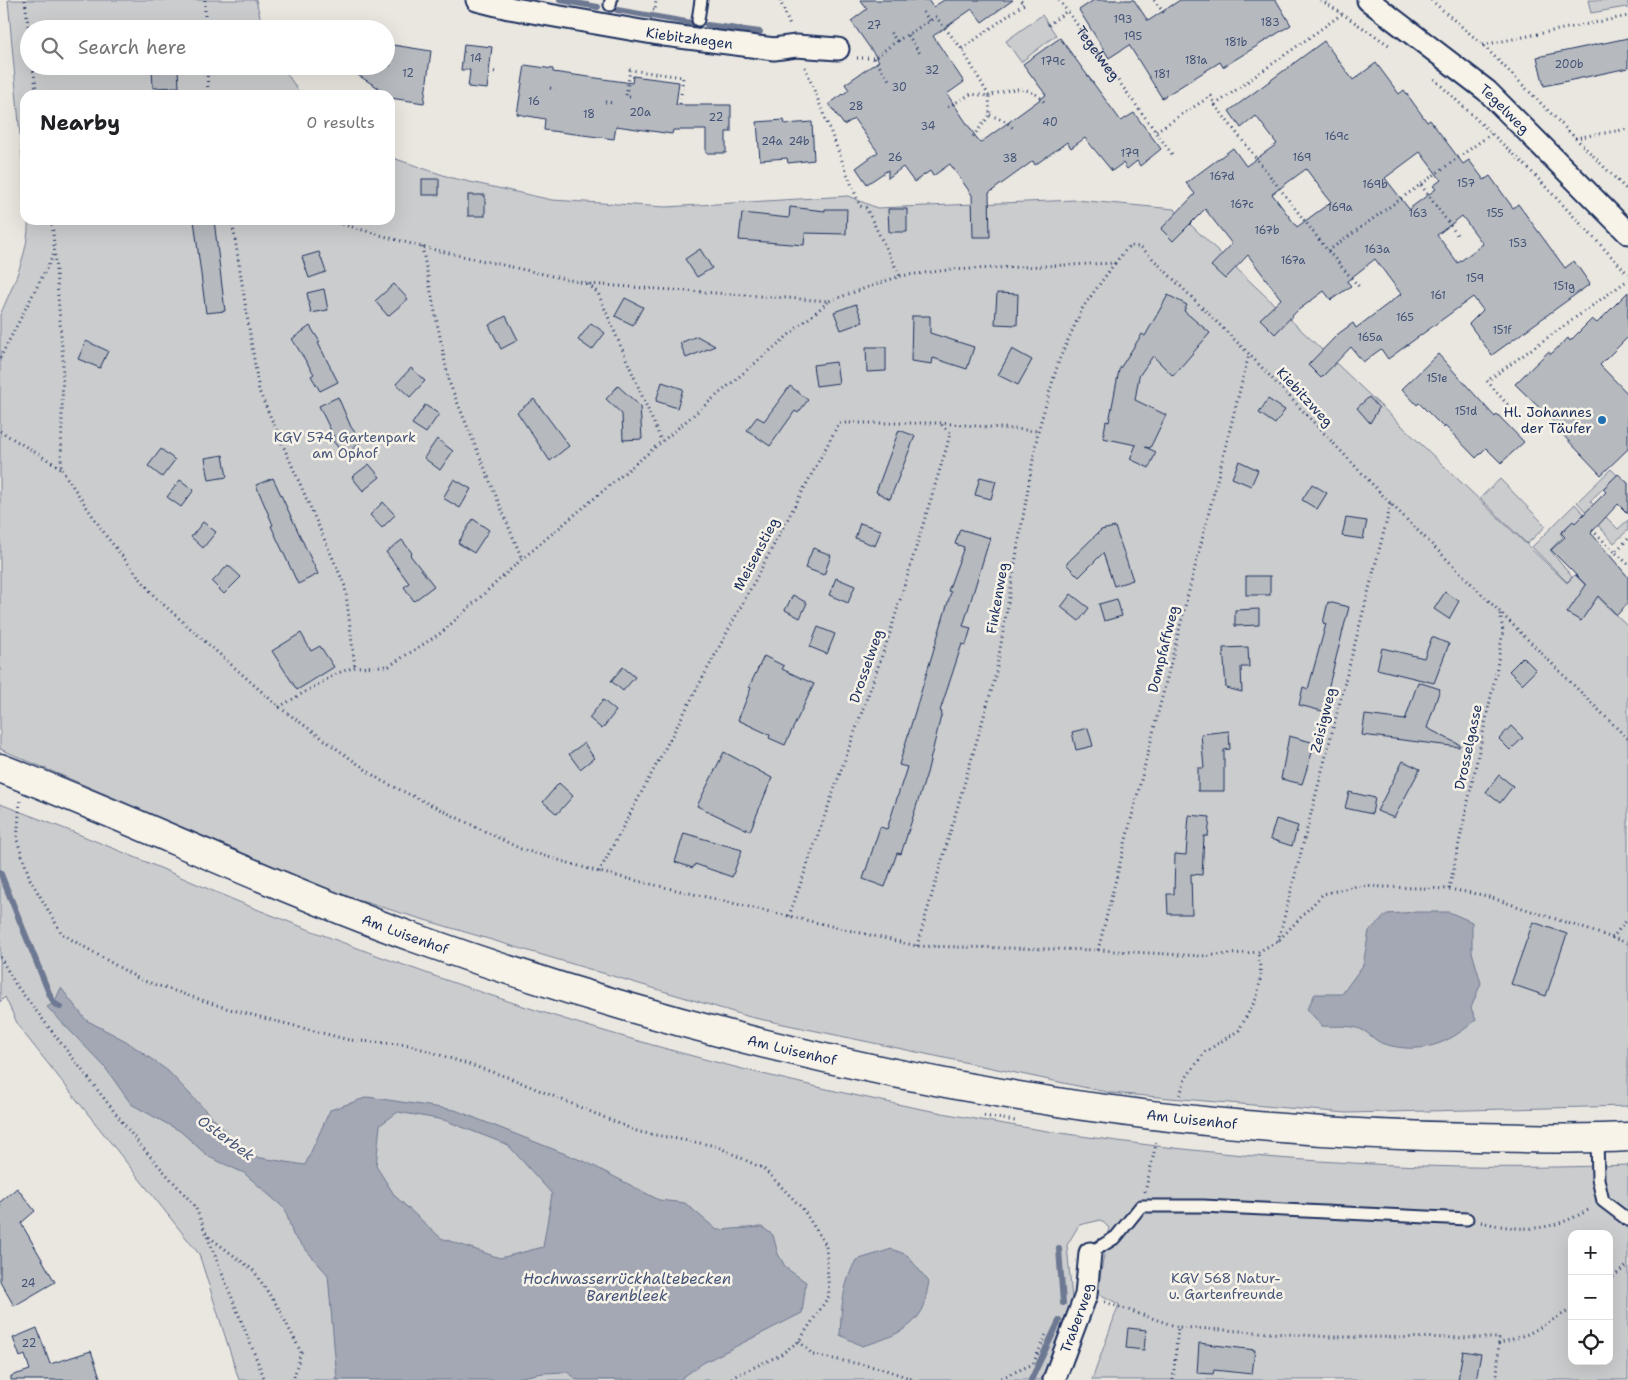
<!DOCTYPE html>
<html lang="en">
<head>
<meta charset="utf-8">
<style>
  body { margin:0; font-family:"Shantell Sans",sans-serif; background:#f6f6f6; color:#202124 }
  .controls { position:absolute; right:15px; bottom:15px; display:grid; overflow:hidden; border-radius:10px; box-shadow:0 5px 20px #0002 }
  .controls button { width:45px; height:45px; display:grid; place-items:center; padding:0; border:0; border-bottom:1px solid #e0e0e0; background:#fff; color:#202124; font:25px sans-serif }
  .list { margin:0; padding:0; list-style:none }
  h2 { display:flex; justify-content:space-between; align-items:center; height:65px; margin:0; padding:0 20px; font-size:21px }
  h2 small { font-size:16px; font-weight:400; color:#757577 }
  .icon { flex:none; width:28px; height:28px; fill:none; stroke:currentColor; stroke-width:2; stroke-linecap:round; stroke-linejoin:round }
  .map { position:relative; flex:none; width:1628px; height:1380px; overflow:hidden }
  .search { position:absolute; background:#fff; box-shadow:0 5px 20px #0002; left:20px; top:20px; width:375px; height:55px; display:flex; align-items:center; gap:12px; box-sizing:border-box; padding:0 18px; border-radius:28px; color:#757577; font-size:19px }
  .panel { position:absolute; background:#fff; box-shadow:0 5px 20px #0002; left:20px; top:90px; width:375px; height:135px; border-radius:15px }
  .map>svg:first-child { display:block }
</style>
</head>
<body>
<div class="map">
<svg width="1628" height="1380" viewBox="0 0 1628 1380">
  <rect width="100%" height="100%" fill="#eae7e0"/>
  <filter id="ink" filterUnits="userSpaceOnUse"><feTurbulence type="fractalNoise" baseFrequency=".02" numOctaves="2"/><feDisplacementMap in="SourceGraphic" scale="10" xChannelSelector="R" yChannelSelector="G"/><feConvolveMatrix kernelMatrix="1 2 1 2 8 2 1 2 1" color-interpolation-filters="sRGB"/></filter>
  <g filter="url(#ink)">
    <g fill="#cbcccd" stroke="#737e96" fill-rule="evenodd">
      <polygon points="8,0 256,0 263,29 29,29 29,66 282,66 301,95 25,95 25,191"/>
      <polygon points="1588,0 1628,0 1628,9 1626,7 1591,13"/>
      <polygon points="1042,15 1056,35 1021,62 1006,41"/>
      <path d="M390,157L452,178L552,200L666,207L848,196L877,208L1076,200L1174,209L1567,583L1575,575L1628,627V1106L1347,1113L1111,1093L750,1017L341,895L0,749V315C12,288 30,250 28,220H390Z"/>
      <polygon points="1611,469 1617,475 1590,501 1618,529 1628,520 1628,530 1614,543 1577,502"/>
      <polygon points="1500,479 1546,526 1527,544 1480,498"/>
      <polygon points="1575,504 1594,525 1576,524 1573,521 1560,533 1563,537 1550,550 1572,577 1567,582 1532,547"/>
      <path d="M0,804C37,818 74,832 110,847C165,869 219,895 274,916C363,951 453,984 545,1013C894,1123 1262,1180 1628,1165V1380H1092L1119,1304L1097,1293L1109,1228L1101,1220L1079,1225L1067,1245L1072,1299L1041,1380H239L199,1254L19,1027L5,997L0,1002ZM1572,1234H1609V1361H1572Z"/>
    </g>
    <g fill="#a3a8b4" stroke="#6d7892" fill-rule="evenodd">
      <path d="M1416,912H1449L1472,922V952L1481,983L1471,1008L1476,1020C1448,1044 1422,1055 1384,1044C1374,1041 1367,1030 1357,1028C1347,1025 1333,1027 1322,1026L1307,1009L1315,994H1342L1363,965L1369,931L1387,914Z"/>
      <path d="M61,988L86,1020L126,1041L168,1071L249,1156L305,1165L330,1110L368,1097L455,1110L588,1163L659,1200L685,1203L717,1230L762,1227L773,1235L778,1254L786,1268L806,1282L802,1313L703,1363L679,1380H578L567,1372L543,1373L505,1380H337L328,1275L293,1235L285,1209L244,1173L209,1157L180,1131L131,1104L104,1066L47,1007L54,1003ZM398,1112L444,1120L508,1145L552,1194L543,1247L500,1258L441,1238L395,1196L376,1166L380,1125Z"/>
      <path d="M892,1249L907,1255L929,1282C927,1290 926,1299 924,1306C915,1330 884,1340 862,1346L840,1335C841,1309 843,1283 856,1260Z"/>
    </g>
    <g fill="none" stroke-linecap="round" stroke-linejoin="round">
      <g stroke="#6d7892" stroke-width="6">
        <polyline points="560,0 598,7"/>
        <polyline points="617,10 692,23"/>
        <polyline points="707,25 760,32"/>
        <polyline points="0,872 49,993 54,1003 60,1007"/>
        <polyline points="1059,1249 1063,1303"/>
        <polyline points="1031,1380 1059,1321"/>
      </g>
    </g>
    <g fill="#b6babf" stroke="#1b2f5e" fill-rule="evenodd">
      <polygon points="860,0 928,0 933,7 944,0 1013,0 982,22 972,9 933,36 964,82 947,94 980,143 1046,95 1023,64 1060,38 1121,121 1134,113 1161,149 1140,166 1137,161 1127,169 1123,163 1112,171 1085,138 1071,148 1067,142 1035,165 1033,161 989,193 990,237 973,237 972,195 950,164 933,176 930,171 914,182 903,167 888,178 888,170 867,184 856,168 878,152 854,119 844,125 829,104 849,90 845,84 879,61 851,21 867,9"/>
      <polygon points="1094,0 1134,0 1148,21 1180,0 1276,0 1291,25 1223,67 1220,62 1162,98 1129,45 1109,58 1079,10"/>
      <polygon points="1628,38 1628,68 1544,86 1537,57"/>
      <path d="M1324,41L1353,80L1376,63L1399,94L1404,90L1427,122L1430,120L1463,164L1469,160L1484,180L1490,176L1513,208L1518,204L1565,268L1574,261L1590,284L1492,355L1469,324L1483,310L1473,297L1388,359L1381,349L1363,362L1351,347L1321,378L1308,365L1338,334L1353,323L1356,328L1401,294L1375,259L1347,281L1351,286L1331,300L1324,291L1297,311L1275,334L1260,319L1281,299L1248,255L1225,279L1211,266L1232,244L1205,209L1173,241L1161,229L1195,194L1186,183L1233,148L1246,166L1277,144L1256,116L1241,128L1229,111ZM1420,152L1441,180L1433,186L1436,189L1409,209L1385,178ZM1306,169L1331,202L1297,227L1272,194ZM1462,216L1483,244L1458,263L1437,235Z"/>
      <polygon points="464,44 492,47 487,89 468,87 470,70 461,70"/>
      <polygon points="393,45 431,51 424,103 390,98 390,95 343,66 390,66"/>
      <polygon points="525,65 553,69 553,72 632,83 633,76 679,82 676,105 731,105 731,132 726,132 726,153 706,153 706,130 673,130 672,134 616,126 614,139 544,130 545,119 517,114"/>
      <polygon points="178,68 179,87 153,88 152,69"/>
      <polygon points="784,120 785,124 812,122 814,160 788,163 787,158 760,160 757,122"/>
      <rect x="422" y="179" width="17" height="16"/>
      <rect x="468" y="195" width="17" height="21"/>
      <polygon points="790,207 825,211 825,209 847,209 846,234 805,233 804,245 739,240 742,213 789,218"/>
      <polygon points="888,209 907,209 907,232 889,232"/>
      <polygon points="194,220 214,220 225,311 206,313"/>
      <polygon points="700,249 712,268 697,277 685,259"/>
      <polygon points="319,252 326,272 309,278 302,257"/>
      <polygon points="394,284 408,299 388,316 375,301"/>
      <polygon points="324,289 328,310 311,313 307,293"/>
      <polygon points="1628,292 1628,337 1600,365 1628,394 1628,449 1601,475 1562,434 1564,432 1515,384 1548,352 1551,354 1568,338 1570,341 1592,319 1597,323"/>
      <polygon points="997,293 1018,294 1017,325 995,324"/>
      <polygon points="1168,295 1187,305 1184,311 1210,333 1173,376 1153,356 1139,376 1135,400 1166,415 1150,448 1145,447 1156,452 1149,468 1130,459 1136,445 1103,438 1106,421 1109,422 1119,370 1142,334 1145,336"/>
      <polygon points="625,298 643,307 633,325 615,316"/>
      <polygon points="856,304 863,322 841,330 834,312"/>
      <polygon points="506,316 518,340 501,349 489,325"/>
      <polygon points="912,316 930,316 930,333 974,347 967,369 933,358 932,364 911,361"/>
      <polygon points="591,323 605,333 592,350 578,340"/>
      <polygon points="310,326 320,342 318,343 338,382 320,391 311,376 314,374 292,339"/>
      <polygon points="697,336 715,346 686,358 680,343"/>
      <polygon points="86,341 108,351 100,368 78,359"/>
      <polygon points="866,347 886,347 886,371 867,372"/>
      <polygon points="1012,349 1032,360 1018,385 998,375"/>
      <polygon points="1438,354 1495,417 1497,414 1524,442 1501,463 1486,448 1476,458 1445,426 1444,428 1419,403 1417,405 1402,389"/>
      <polygon points="836,362 839,383 816,386 813,365"/>
      <polygon points="411,368 425,381 410,397 396,384"/>
      <polygon points="662,382 683,389 677,408 656,401"/>
      <polygon points="618,386 640,406 642,439 623,440 622,414 606,399"/>
      <polygon points="790,386 808,400 798,413 795,411 770,446 747,430 757,417 764,421"/>
      <polygon points="338,397 351,427 362,442 344,455 333,441 335,439 319,406"/>
      <polygon points="1369,397 1379,408 1370,423 1357,408"/>
      <polygon points="534,399 569,446 550,461 517,412"/>
      <polygon points="1268,399 1285,410 1275,424 1259,413"/>
      <polygon points="425,405 439,414 426,433 412,424"/>
      <polygon points="899,430 915,436 890,499 876,492"/>
      <polygon points="437,439 453,451 440,470 424,458"/>
      <polygon points="161,449 175,460 162,477 148,466"/>
      <polygon points="223,455 227,477 209,480 205,458"/>
      <polygon points="1239,461 1258,470 1251,486 1232,478"/>
      <polygon points="369,464 380,477 363,491 352,477"/>
      <polygon points="1618,474 1628,483 1628,514 1618,504 1591,533 1628,577 1628,603 1617,615 1598,596 1581,621 1567,613 1586,585 1551,550 1565,537 1561,533 1573,521 1575,523 1606,492 1603,489"/>
      <polygon points="980,477 996,481 991,499 975,495"/>
      <polygon points="273,478 318,574 298,584 271,526 273,525 256,485"/>
      <polygon points="454,479 471,489 460,508 443,498"/>
      <polygon points="180,480 194,490 181,507 167,497"/>
      <polygon points="1312,484 1327,493 1317,509 1302,500"/>
      <polygon points="383,502 395,515 382,528 370,515"/>
      <polygon points="1346,518 1367,521 1363,539 1342,536"/>
      <polygon points="473,519 489,530 474,553 458,543"/>
      <polygon points="203,522 216,532 203,548 191,537"/>
      <polygon points="860,523 881,530 875,546 855,538"/>
      <polygon points="1115,527 1133,580 1114,586 1103,553 1079,577 1066,564 1101,530"/>
      <polygon points="960,529 990,538 963,626 971,628 966,645 962,644 940,711 942,712 927,773 901,854 897,853 885,887 863,879 880,827 887,829 907,767 899,765 951,592 948,591 964,547 955,544"/>
      <polygon points="402,540 412,553 410,555 434,586 414,601 404,587 409,583 386,552"/>
      <polygon points="813,548 831,555 824,575 805,568"/>
      <polygon points="228,565 241,577 224,594 212,582"/>
      <rect x="1246" y="576" width="24" height="19"/>
      <polygon points="836,578 855,586 848,603 829,595"/>
      <polygon points="1445,592 1459,601 1449,619 1434,609"/>
      <polygon points="1071,594 1089,608 1079,621 1061,607"/>
      <polygon points="793,595 807,603 800,618 785,610"/>
      <polygon points="1117,599 1122,616 1104,621 1099,604"/>
      <polygon points="1328,602 1349,607 1327,693 1330,694 1326,712 1299,705 1303,687 1308,689 1326,624 1323,623"/>
      <polygon points="1259,609 1259,625 1235,626 1235,610"/>
      <polygon points="818,627 835,634 827,654 810,647"/>
      <polygon points="301,633 311,651 320,646 334,667 297,690 272,651"/>
      <polygon points="1432,637 1449,644 1434,683 1377,669 1382,648 1424,658"/>
      <polygon points="1248,647 1249,667 1241,667 1242,692 1226,688 1223,648"/>
      <polygon points="764,656 784,666 782,669 814,684 785,745 769,738 770,735 738,720 751,688 749,687"/>
      <polygon points="1523,657 1536,670 1522,684 1509,671"/>
      <polygon points="623,667 635,677 623,691 611,681"/>
      <polygon points="1418,682 1440,689 1427,728 1460,745 1459,747 1362,735 1365,715 1405,720"/>
      <polygon points="603,700 616,711 602,729 589,718"/>
      <polygon points="1511,726 1523,738 1510,750 1499,739"/>
      <polygon points="1088,728 1093,746 1076,750 1072,732"/>
      <polygon points="1229,731 1230,749 1224,750 1224,791 1198,791 1198,768 1204,768 1201,734"/>
      <polygon points="1289,736 1315,743 1302,784 1281,779"/>
      <polygon points="584,743 594,758 580,769 569,754"/>
      <polygon points="724,752 772,778 750,831 697,806"/>
      <polygon points="1403,761 1420,769 1394,818 1377,811"/>
      <polygon points="1499,775 1513,786 1500,803 1486,792"/>
      <polygon points="559,783 573,796 557,814 543,802"/>
      <polygon points="1349,792 1375,798 1372,814 1345,808"/>
      <polygon points="1189,815 1210,817 1208,836 1204,836 1202,875 1191,874 1192,914 1168,914 1167,894 1174,894 1175,854 1186,855"/>
      <polygon points="1276,819 1298,826 1292,846 1270,839"/>
      <polygon points="684,833 742,850 732,877 695,864 693,868 675,862"/>
      <polygon points="1533,922 1567,934 1546,996 1511,984"/>
      <polygon points="17,1188 35,1211 21,1223 55,1282 14,1306 0,1281 0,1202"/>
      <polygon points="37,1328 50,1364 91,1351 101,1380 11,1380 11,1376 30,1370 25,1355 20,1357 13,1338"/>
      <polygon points="1128,1328 1146,1330 1144,1350 1126,1348"/>
      <polygon points="1199,1343 1255,1350 1252,1374 1214,1370 1213,1374 1197,1373"/>
      <polygon points="1463,1351 1481,1354 1476,1380 1458,1380"/>
    </g>
    <g fill="none" stroke-linecap="round" stroke-linejoin="round">
      <defs>
        <g id="lane">
          <polyline points="610,5 611,0"/>
          <polyline points="698,20 701,0"/>
          <polyline points="1597,1139 1598,1179 1603,1201 1628,1220"/>
          <polyline points="1090,1253 1116,1237 1141,1206 1203,1206 1467,1219"/>
        </g>
        <g id="street">
          <path id="s2" d="M477,0L509,8L664,35L774,49L796,46L838,49"/>
          <path id="s3" d="M1368,0L1487,91L1628,233"/>
          <path id="s4" d="M1054,1380L1086,1295L1090,1253"/>
        </g>
        <g id="secondary">
          <path id="s5" d="M0,768C139,822 274,887 415,938C756,1060 1113,1132 1476,1137C1526,1138 1577,1140 1628,1137"/>
        </g>
      </defs>
      <use href="#lane" stroke="#1b2f5e" stroke-width="15"/>
      <use href="#street" stroke="#1b2f5e" stroke-width="25"/>
      <use href="#secondary" stroke="#1b2f5e" stroke-width="31"/>
      <g stroke="#1b2f5e" stroke-width="3" stroke-dasharray="1 4" stroke-linecap="butt">
        <polyline points="25,0 29,33"/>
        <polyline points="205,0 205,29"/>
        <polyline points="780,0 790,26"/>
        <path id="s1" d="M1059,0L1172,154"/>
        <polyline points="1154,0 1164,13"/>
        <polyline points="1321,0 1389,45"/>
        <polyline points="1431,0 1483,45 1628,191"/>
        <polyline points="653,10 655,11 656,0"/>
        <polyline points="923,12 930,21"/>
        <polyline points="1048,25 1067,11"/>
        <polyline points="908,35 921,55"/>
        <path d="M897,41L936,17L962,49L989,96C1012,88 1029,83 1046,104"/>
        <polyline points="1483,45 1628,16"/>
        <polyline points="962,49 1024,4 1020,0"/>
        <polyline points="857,58 874,58 897,41 889,31"/>
        <polyline points="874,58 889,80"/>
        <polyline points="33,66 37,95"/>
        <polyline points="207,66 208,95"/>
        <polyline points="805,67 860,206 866,208 900,276"/>
        <polyline points="489,71 496,72"/>
        <polyline points="1434,79 1526,166 1628,274"/>
        <polyline points="550,88 555,89"/>
        <polyline points="630,97 626,96 630,70 683,77 680,104 676,103"/>
        <polyline points="605,102 614,103"/>
        <polyline points="1215,105 1328,251 1361,289"/>
        <polyline points="948,107 971,94 989,96 990,115 971,139"/>
        <polyline points="990,115 1005,121 1013,128"/>
        <polyline points="1156,131 1211,96 1215,105 1342,14"/>
        <polyline points="1575,138 1628,129"/>
        <polyline points="1421,185 1458,236"/>
        <polyline points="52,220 63,360 61,469 107,537 155,597 279,707 380,780 521,849 599,872 917,946 1098,950 1201,956 1258,952 1278,941 1323,894 1357,886 1449,889 1483,895 1628,943"/>
        <polyline points="232,220 259,391 345,586 355,667"/>
        <polyline points="328,220 422,247 588,284 829,301 900,276 948,270 1115,263 1129,246 1141,247 1249,354 1391,504 1628,739"/>
        <polyline points="422,247 449,382 522,559"/>
        <polyline points="1328,251 1491,134"/>
        <polyline points="588,284 598,293 661,440"/>
        <polyline points="0,358 55,252"/>
        <polyline points="1514,412 1487,381 1628,280"/>
        <polyline points="0,431 61,468"/>
        <polyline points="1592,530 1615,552"/>
        <polyline points="1628,539 1615,552 1628,564"/>
        <polyline points="279,707 338,673 355,667 389,666 441,633 522,559 828,302"/>
        <polyline points="20,801 17,840 30,879 62,934 141,980 229,1009 349,1040 410,1045 510,1078 639,1132 716,1146 764,1169 802,1208 826,1245 829,1296 799,1341 780,1355 727,1380"/>
        <polyline points="599,872 839,423 940,423 1038,431"/>
        <polyline points="1449,889 1496,673 1503,631 1500,613"/>
        <polyline points="789,916 889,636 947,446 950,433 940,423"/>
        <polyline points="1612,938 1628,919"/>
        <polyline points="1278,941 1391,504"/>
        <polyline points="917,946 995,678 1038,431 1059,360 1083,307 1115,263"/>
        <polyline points="1098,950 1249,354"/>
        <polyline points="0,957 16,985 141,1146 195,1206 265,1380"/>
        <polyline points="1180,1095 1185,1079 1205,1052 1239,1030 1257,997 1261,975 1258,952"/>
        <polyline points="984,1116 1015,1121"/>
        <polyline points="1145,1192 1157,1140"/>
        <path d="M1481,1222C1523,1232 1550,1232 1590,1209"/>
        <polyline points="209,1237 253,1270 278,1307 301,1352 293,1380"/>
        <polyline points="1609,1280 1628,1265"/>
        <polyline points="1105,1302 1178,1327"/>
        <polyline points="799,1341 813,1355 880,1368 915,1380"/>
        <polyline points="1498,1344 1528,1334 1572,1309"/>
        <polyline points="997,1380 1033,1364 1047,1332"/>
        <polyline points="1173,1380 1178,1327 1332,1337 1499,1338 1497,1380"/>
      </g>
      <use href="#lane" stroke="#f7f3e8" stroke-width="11"/>
      <use href="#street" stroke="#f7f3e8" stroke-width="21"/>
      <use href="#secondary" stroke="#f7f3e8" stroke-width="28"/>
    </g>
  </g>
  <circle fill="#1f6fb2" stroke="#f7f3e8" stroke-width="2" cx="1602" cy="420" r="5"/>
  <g text-anchor="middle" dominant-baseline="central" stroke-width="5" stroke-linejoin="round" paint-order="stroke">
    <g font-size="11" fill="#425276">
      <text x="1123" y="19">193</text>
      <text x="1270" y="22">183</text>
      <text x="874" y="25">27</text>
      <text x="1133" y="36">195</text>
      <text x="1236" y="42">181b</text>
      <text x="476" y="58">14</text>
      <text x="1196" y="60">181a</text>
      <text x="1053" y="61">179c</text>
      <text x="1569" y="64">200b</text>
      <text x="932" y="70">32</text>
      <text x="408" y="73">12</text>
      <text x="1162" y="74">181</text>
      <text x="899" y="87">30</text>
      <text x="534" y="101">16</text>
      <text x="856" y="106">28</text>
      <text x="640" y="112">20a</text>
      <text x="589" y="114">18</text>
      <text x="716" y="117">22</text>
      <text x="1050" y="122">40</text>
      <text x="928" y="126">34</text>
      <text x="1337" y="136">169c</text>
      <text x="772" y="141">24a</text>
      <text x="799" y="141">24b</text>
      <text x="1130" y="153">179</text>
      <text x="895" y="157">26</text>
      <text x="1302" y="157">169</text>
      <text x="1010" y="158">38</text>
      <text x="1222" y="176">167d</text>
      <text x="1466" y="183">157</text>
      <text x="1375" y="184">169b</text>
      <text x="1242" y="204">167c</text>
      <text x="1340" y="207">169a</text>
      <text x="1418" y="213">163</text>
      <text x="1495" y="213">155</text>
      <text x="1267" y="230">167b</text>
      <text x="1518" y="243">153</text>
      <text x="1377" y="249">163a</text>
      <text x="1293" y="260">167a</text>
      <text x="1475" y="278">159</text>
      <text x="1564" y="286">151g</text>
      <text x="1438" y="295">161</text>
      <text x="1405" y="317">165</text>
      <text x="1502" y="330">151f</text>
      <text x="1370" y="337">165a</text>
      <text x="1437" y="378">151e</text>
      <text x="1466" y="411">151d</text>
      <text x="28" y="1283">24</text>
      <text x="29" y="1343">22</text>
    </g>
    <g font-size="14" fill="#1b2f5e" stroke="#f7f3e8">
      <text stroke="none"><textPath href="#s2" startOffset="216">Kiebitzhegen</textPath></text>
      <text stroke="none"><textPath href="#s1" startOffset="66">Tegelweg</textPath></text>
      <text stroke="none"><textPath href="#s3" startOffset="175">Tegelweg</textPath></text>
      <text transform="translate(1305 397) rotate(47)">Kiebitzweg</text>
      <text transform="translate(756 554) rotate(-62)">Meisenstieg</text>
      <text transform="translate(997 598) rotate(-80)">Finkenweg</text>
      <text transform="translate(1163 649) rotate(-76)">Dompfaffweg</text>
      <text transform="translate(866 666) rotate(-71)">Drosselweg</text>
      <text transform="translate(1323 720) rotate(-76)">Zeisigweg</text>
      <text transform="translate(1468 747) rotate(-78)">Drosselgasse</text>
      <text stroke="none"><textPath href="#s5" startOffset="438">Am Luisenhof</textPath></text>
      <text stroke="none"><textPath href="#s5" startOffset="842">Am Luisenhof</textPath></text>
      <text stroke="none"><textPath href="#s5" startOffset="1248">Am Luisenhof</textPath></text>
      <text stroke="none"><textPath href="#s4" startOffset="66">Traberweg</textPath></text>
    </g>
    <g font-size="14" fill="#1b2f5e" stroke="#f7f3e8" text-anchor="end">
      <text x="1592" y="412">Hl. Johannes<tspan x="1592" dy="16">der Täufer</tspan></text>
    </g>
    <g font-size="14" fill="#47567a" stroke="#f7f3e8">
      <text x="345" y="437">KGV 574 Gartenpark<tspan x="345" dy="16">am Ophof</tspan></text>
      <text x="1226" y="1278">KGV 568 Natur-<tspan x="1226" dy="16">u. Gartenfreunde</tspan></text>
    </g>
    <g font-size="15" font-style="italic" fill="#445378" stroke="#f7f3e8">
      <text transform="translate(226 1138) rotate(36)">Osterbek</text>
      <text x="627" y="1279">Hochwasserrückhaltebecken<tspan x="627" dy="17">Barenbleek</tspan></text>
    </g>
  </g>
</svg>
<div class="controls">
<button>+</button>
<button>−</button>
<button><svg class="icon" aria-label="locate" viewBox="0 0 24 24"><circle cx="12" cy="12" r="6"/><path d="M12 2v4M12 18v4M2 12h4M18 12h4"/></svg></button>
</div>
<div class="search"><svg class="icon" aria-label="search" viewBox="0 0 24 24"><circle cx="10" cy="10" r="6"/><path d="M15 15l6 6"/></svg>Search here</div>
<section class="panel">
<h2>Nearby<small>0 results</small></h2>
<ul class="list">
</ul>
</section>
</div>
</body>
</html>
